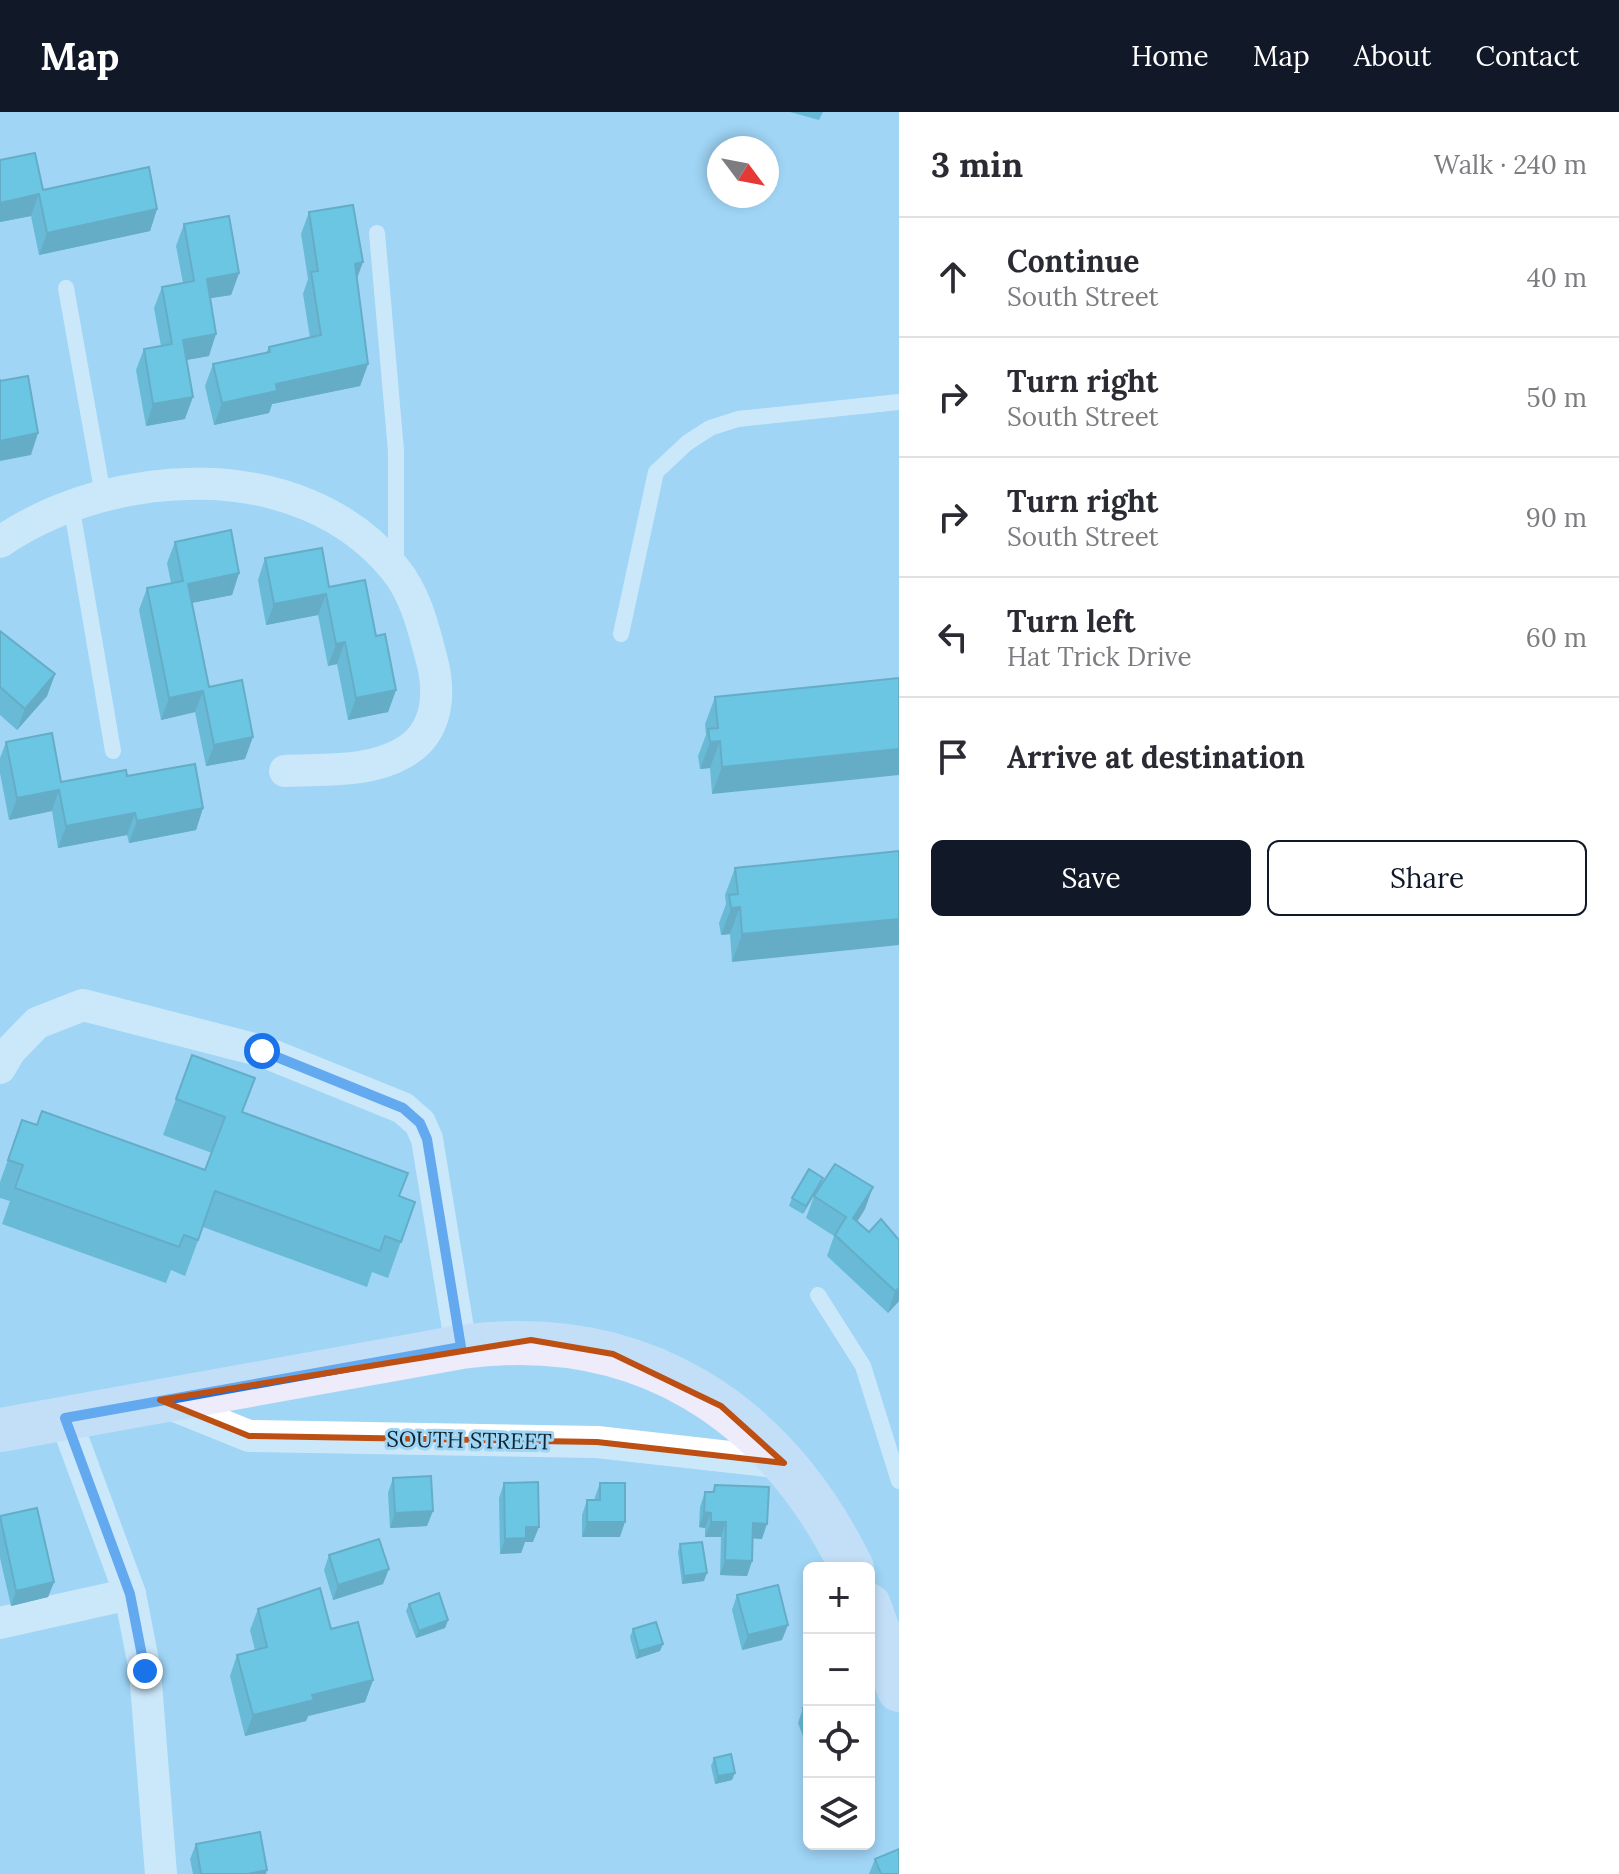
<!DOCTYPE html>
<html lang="en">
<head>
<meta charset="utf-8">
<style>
  body { margin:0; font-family:Lora,serif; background:#f2f2f3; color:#2b2b33 }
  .controls { position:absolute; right:24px; bottom:24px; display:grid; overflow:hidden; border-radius:12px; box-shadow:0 4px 12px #0003 }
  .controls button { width:72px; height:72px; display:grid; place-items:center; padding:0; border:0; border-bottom:2px solid #e1e1e2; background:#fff; color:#2b2b33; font:40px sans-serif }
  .compass { position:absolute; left:707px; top:24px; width:72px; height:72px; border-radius:50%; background:#fff; box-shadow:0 4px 12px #0003; rotate:122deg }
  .stop { position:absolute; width:24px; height:24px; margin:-18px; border:6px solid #1a73e8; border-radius:50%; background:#fff }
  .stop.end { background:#1a73e8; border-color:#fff; box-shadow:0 2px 8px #0008 }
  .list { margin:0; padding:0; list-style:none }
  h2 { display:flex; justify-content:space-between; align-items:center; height:104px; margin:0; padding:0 32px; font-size:34px }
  h2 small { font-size:26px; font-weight:400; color:#7c7c81 }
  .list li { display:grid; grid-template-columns:52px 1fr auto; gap:24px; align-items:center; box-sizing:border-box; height:120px; padding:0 32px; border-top:2px solid #e1e1e2 }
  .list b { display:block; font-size:30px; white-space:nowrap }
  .list p { margin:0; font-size:26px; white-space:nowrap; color:#7c7c81 }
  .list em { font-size:26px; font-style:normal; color:#7c7c81 }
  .actions { display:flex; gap:16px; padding:24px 32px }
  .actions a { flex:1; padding:18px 0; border:2px solid #111827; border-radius:12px; text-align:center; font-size:28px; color:#111827 }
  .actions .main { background:#111827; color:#fff }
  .icon { flex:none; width:44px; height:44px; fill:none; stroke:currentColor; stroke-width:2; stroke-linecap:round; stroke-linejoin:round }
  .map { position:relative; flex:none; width:899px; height:1762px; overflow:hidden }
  header { display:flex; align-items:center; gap:48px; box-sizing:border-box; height:112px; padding:0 40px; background:#111827; color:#fff }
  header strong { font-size:38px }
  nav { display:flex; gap:44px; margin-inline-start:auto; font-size:28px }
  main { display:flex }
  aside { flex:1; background:#fff }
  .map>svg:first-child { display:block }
</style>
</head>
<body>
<header>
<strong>Map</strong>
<nav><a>Home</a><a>Map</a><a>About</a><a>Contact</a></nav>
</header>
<main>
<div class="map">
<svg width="899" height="1762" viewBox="0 0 899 1762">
  <rect width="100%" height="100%" fill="#a0d6f5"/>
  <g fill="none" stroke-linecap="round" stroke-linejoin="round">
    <g stroke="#fff" stroke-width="16">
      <polyline points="377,121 396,339 396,455"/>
      <polyline points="66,176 103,383"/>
      <polyline points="71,392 113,639"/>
      <polyline points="621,522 656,360 687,331 710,316 738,307 899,290"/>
      <polyline points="818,1183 863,1254 899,1369"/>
    </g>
    <g stroke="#fff" stroke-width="32">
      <path d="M0,430C112,354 301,342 394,456C415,481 423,514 431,545C441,580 439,621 403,641C368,661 324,657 285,659"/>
      <polyline points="0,956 10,939 37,911 83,893 262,939 403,996 420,1011 427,1027 461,1235"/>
      <polyline points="160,1288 249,1324 597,1330 784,1351"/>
      <polyline points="65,1306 130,1482 145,1559 161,1762"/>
      <polyline points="0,1511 130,1482"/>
    </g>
    <g stroke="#eeebfb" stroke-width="44">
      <path d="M0,1318L461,1235C639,1211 774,1297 852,1456"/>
      <polyline points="869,1493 899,1578"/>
    </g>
  </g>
  <g fill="#259aaf">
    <polygon points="790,0 823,0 819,8"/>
    <polygon points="0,48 43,78 157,97 150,119 39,143 31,104 0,110"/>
    <polygon points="309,100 357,166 368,252 360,274 272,292 269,301 214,313 205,274 213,252 266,241 269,235 310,226 303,182 308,167 301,122"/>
    <polygon points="184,112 239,161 231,183 210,186 209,244 186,248 185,307 146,314 136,258 144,237 161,234 154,196 162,175 183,171 176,134"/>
    <polygon points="175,430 239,461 232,483 192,491 209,575 245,647 206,654 195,600 161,608 139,498 147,476 171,471 167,451"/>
    <polygon points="265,446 329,475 376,524 396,578 388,600 348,608 337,552 328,554 318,503 266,513 258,468"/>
    <polygon points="0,519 55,562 47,584 17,618 0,603"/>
    <polygon points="899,566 712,682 710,656 700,657 698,644 706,623 705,612 715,585"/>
    <polygon points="6,630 61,670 127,664 203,696 196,718 129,731 127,723 58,736 52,699 9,708 0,661 0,646"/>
    <polygon points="899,739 732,850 730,822 721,823 719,811 726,792 725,783 735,756"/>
    <polygon points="192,943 242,1001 399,1084 415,1090 388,1166 372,1160 367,1175 203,1115 185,1164 171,1158 166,1171 2,1112 10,1089 0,1086 0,1070 22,1008 37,1013 205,1058 212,1041 163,1023"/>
    <polygon points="823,1066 820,1073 803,1102 789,1094 792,1086"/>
    <polygon points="814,1084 865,1097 857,1109 869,1120 881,1107 899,1189 888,1201 827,1144 834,1124 806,1106"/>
    <polygon points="393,1366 427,1414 390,1416 388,1381"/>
    <polygon points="504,1371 533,1430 525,1430 521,1441 500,1442 499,1386"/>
    <polygon points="600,1371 620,1425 582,1425 582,1403 587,1388 594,1388"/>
    <polygon points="715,1373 762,1427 753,1426 752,1449 747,1464 720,1463 721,1425 705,1425 705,1416 699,1415 700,1395 705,1380 712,1380"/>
    <polygon points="0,1404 54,1470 48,1485 11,1494 0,1446"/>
    <polygon points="680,1432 704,1469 682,1472 678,1440"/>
    <polygon points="329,1443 383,1472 333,1488 324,1458"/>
    <polygon points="737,1483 782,1528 742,1538 732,1498"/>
    <polygon points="409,1492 448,1508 445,1516 416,1526 406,1499"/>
    <polygon points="258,1497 331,1517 373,1568 365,1590 308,1604 306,1609 245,1624 230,1564 237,1543 255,1538 250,1518"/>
    <polygon points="633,1517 660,1539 636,1547 630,1525"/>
    <polygon points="809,1594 809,1626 804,1627 798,1611 803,1596"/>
    <polygon points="714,1646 732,1668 715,1672 711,1654"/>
    <polygon points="196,1732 266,1762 193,1762 190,1747"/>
    <polygon points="875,1747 899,1762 869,1762"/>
  </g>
  <g fill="#1e7d8f">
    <polygon points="39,82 31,104 0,110 0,91"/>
    <polygon points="157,97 150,119 39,143 47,121"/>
    <polygon points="363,150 355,172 355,152"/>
    <polygon points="239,161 231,183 199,188 207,167"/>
    <polygon points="216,222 209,244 175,250 183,228"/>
    <polygon points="368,252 360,274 272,292 269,301 214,313 222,291 276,272"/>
    <polygon points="193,285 185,307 146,314 153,292"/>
    <polygon points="38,321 31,343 0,349 0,329"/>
    <polygon points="239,461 232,483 180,493 188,472"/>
    <polygon points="326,482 318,503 266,513 274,492"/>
    <polygon points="345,530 337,552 328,554 336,532"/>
    <polygon points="55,562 47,584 17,618 25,597"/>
    <polygon points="396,578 388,600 348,608 356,586"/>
    <polygon points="203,579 195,600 161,608 169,586"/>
    <polygon points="253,625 245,647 206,654 214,633"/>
    <polygon points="720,629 710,656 700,657 710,630"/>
    <polygon points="899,637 899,663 712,682 722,655"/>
    <polygon points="59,678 52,699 9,708 17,686"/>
    <polygon points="203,696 196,718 129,731 137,709"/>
    <polygon points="135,701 127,723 58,736 66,714"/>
    <polygon points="740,795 730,822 721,823 731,796"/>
    <polygon points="899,807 899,833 732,850 742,822"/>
    <polygon points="823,1066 820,1073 803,1102 806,1094"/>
    <polygon points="873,1075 865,1097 846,1128 853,1106"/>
    <polygon points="899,1176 899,1189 888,1201 895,1179"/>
    <polygon points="433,1399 427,1414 390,1416 395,1401"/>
    <polygon points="704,1400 711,1401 705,1416 699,1415"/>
    <polygon points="587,1410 625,1410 620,1425 582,1425"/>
    <polygon points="711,1410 726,1410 721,1425 705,1425"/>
    <polygon points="753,1411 767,1412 762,1427 748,1426"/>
    <polygon points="526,1415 539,1415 533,1430 525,1430 521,1441 500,1442 505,1427"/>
    <polygon points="725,1448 752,1449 747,1464 720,1463"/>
    <polygon points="389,1457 383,1472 333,1488 338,1473"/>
    <polygon points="707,1461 704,1469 682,1472 684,1464"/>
    <polygon points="54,1470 48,1485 11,1494 16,1479"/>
    <polygon points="448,1508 445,1516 416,1526 419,1519"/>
    <polygon points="788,1513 782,1528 742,1538 748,1523"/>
    <polygon points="663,1532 660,1539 636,1547 639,1539"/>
    <polygon points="373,1568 365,1590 308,1604 306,1609 245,1624 253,1603 312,1583"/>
    <polygon points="874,1609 869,1623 869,1611"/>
    <polygon points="809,1614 809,1626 804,1627"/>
    <polygon points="735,1661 732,1668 715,1672 718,1664"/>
    <polygon points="267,1758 266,1762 248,1762"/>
  </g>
  <g fill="#2bb3cc" stroke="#1e7d8f" stroke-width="2">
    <polygon points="35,41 43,78 149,55 157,97 47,121 39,82 0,91 0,48"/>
    <polygon points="353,93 363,150 355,152 368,252 276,272 277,279 222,291 213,252 270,240 269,235 321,223 311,160 318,159 309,100"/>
    <polygon points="229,104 239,161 207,167 216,222 183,228 193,285 153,292 144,237 172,232 162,175 194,169 184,112"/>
    <polygon points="28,264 38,321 0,329 0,267 0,269"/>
    <polygon points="231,418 239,461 188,472 209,575 242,568 253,625 214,633 203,579 169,586 147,476 183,469 175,430"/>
    <polygon points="322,436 329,475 365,468 376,524 385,522 396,578 356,586 345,530 336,532 326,482 274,492 265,446"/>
    <polygon points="0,519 55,562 25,597 0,575"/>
    <polygon points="899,566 899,637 722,655 720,629 710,630 708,617 718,616 715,585"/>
    <polygon points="52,621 61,670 126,658 127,664 195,652 203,696 137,709 135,701 66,714 59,678 17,686 6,630"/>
    <polygon points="899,739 899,807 742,822 740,795 731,796 729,783 738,782 735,756"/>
    <polygon points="192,943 255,966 242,1000 408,1061 399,1084 415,1090 401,1130 385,1124 380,1139 215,1079 198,1128 184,1123 179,1135 15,1076 23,1053 8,1048 22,1008 37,1013 42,999 205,1058 225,1005 176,987"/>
    <polygon points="835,1052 873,1075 853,1106 869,1120 881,1107 899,1128 899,1176 895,1179 835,1123 846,1105 814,1084"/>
    <polygon points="809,1057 823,1066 806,1094 792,1086"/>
    <polygon points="431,1364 433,1399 395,1401 393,1366"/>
    <polygon points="538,1370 539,1415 526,1415 526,1426 505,1427 504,1371"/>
    <polygon points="600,1371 625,1371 625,1410 587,1410 587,1388 600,1388"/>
    <polygon points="715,1373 769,1375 767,1412 753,1411 752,1449 725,1448 726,1410 711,1410 711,1401 704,1400 705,1380 714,1380"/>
    <polygon points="37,1396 54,1470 16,1479 0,1404"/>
    <polygon points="379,1427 389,1457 338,1473 329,1443"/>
    <polygon points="702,1430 707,1461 684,1464 680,1432"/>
    <polygon points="778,1473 788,1513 748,1523 737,1483"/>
    <polygon points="320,1476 331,1517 358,1510 373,1568 312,1583 314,1588 253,1603 237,1543 267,1535 258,1497"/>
    <polygon points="439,1481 448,1508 419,1519 409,1492"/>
    <polygon points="656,1510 663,1532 639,1539 633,1517"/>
    <polygon points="809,1594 809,1611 803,1596"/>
    <polygon points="869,1597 874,1609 869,1611"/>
    <polygon points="731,1642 735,1661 718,1664 714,1646"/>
    <polygon points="260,1720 267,1758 248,1762 201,1762 196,1732"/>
    <polygon points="899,1737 899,1762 881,1762 875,1747"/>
  </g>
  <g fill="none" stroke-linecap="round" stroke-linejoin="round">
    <polyline stroke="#1a73e8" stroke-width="10" points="145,1559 130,1482 65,1306 461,1235 427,1027 420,1011 403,996 262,939"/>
  </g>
  <path d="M0 0H899V1762H0ZM531,1228L613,1242L721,1294L784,1351L597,1330L249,1324L160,1288Z" fill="#a0d6f5" fill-opacity=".55" fill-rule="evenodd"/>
  <path fill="none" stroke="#bd4f13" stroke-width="6" stroke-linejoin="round" d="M531,1228L613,1242L721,1294L784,1351L597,1330L249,1324L160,1288Z"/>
  <g text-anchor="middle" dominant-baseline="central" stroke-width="6" stroke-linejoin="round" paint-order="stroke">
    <g font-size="22" fill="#0f2531" stroke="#a0d6f5">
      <text transform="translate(469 1328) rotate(1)">SOUTH STREET</text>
    </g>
  </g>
</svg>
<div class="controls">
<button>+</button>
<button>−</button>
<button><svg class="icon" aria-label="locate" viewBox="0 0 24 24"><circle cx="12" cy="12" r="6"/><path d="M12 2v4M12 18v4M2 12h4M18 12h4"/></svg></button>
<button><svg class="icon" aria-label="layers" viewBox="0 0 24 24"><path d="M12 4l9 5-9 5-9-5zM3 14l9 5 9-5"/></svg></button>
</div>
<svg class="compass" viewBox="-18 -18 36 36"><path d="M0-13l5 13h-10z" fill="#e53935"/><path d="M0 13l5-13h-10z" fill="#7c7c81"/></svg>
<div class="stop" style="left:262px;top:939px"></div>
<div class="stop end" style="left:145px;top:1559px"></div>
</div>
<aside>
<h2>3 min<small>Walk · 240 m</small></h2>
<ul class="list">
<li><svg class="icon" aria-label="ahead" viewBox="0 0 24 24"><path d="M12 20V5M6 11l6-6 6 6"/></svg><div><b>Continue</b><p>South Street</p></div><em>40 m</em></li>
<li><svg class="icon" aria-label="right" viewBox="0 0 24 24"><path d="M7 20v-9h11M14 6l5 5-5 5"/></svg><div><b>Turn right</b><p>South Street</p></div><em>50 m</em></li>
<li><svg class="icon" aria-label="right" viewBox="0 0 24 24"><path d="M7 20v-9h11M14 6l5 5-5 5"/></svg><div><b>Turn right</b><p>South Street</p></div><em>90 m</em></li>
<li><svg class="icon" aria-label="left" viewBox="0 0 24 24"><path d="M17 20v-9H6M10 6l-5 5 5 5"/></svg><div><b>Turn left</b><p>Hat Trick Drive</p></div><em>60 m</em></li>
<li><svg class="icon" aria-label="arrive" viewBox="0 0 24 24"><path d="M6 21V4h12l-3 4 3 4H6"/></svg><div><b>Arrive at destination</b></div></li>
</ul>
<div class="actions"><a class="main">Save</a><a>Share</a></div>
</aside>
</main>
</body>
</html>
